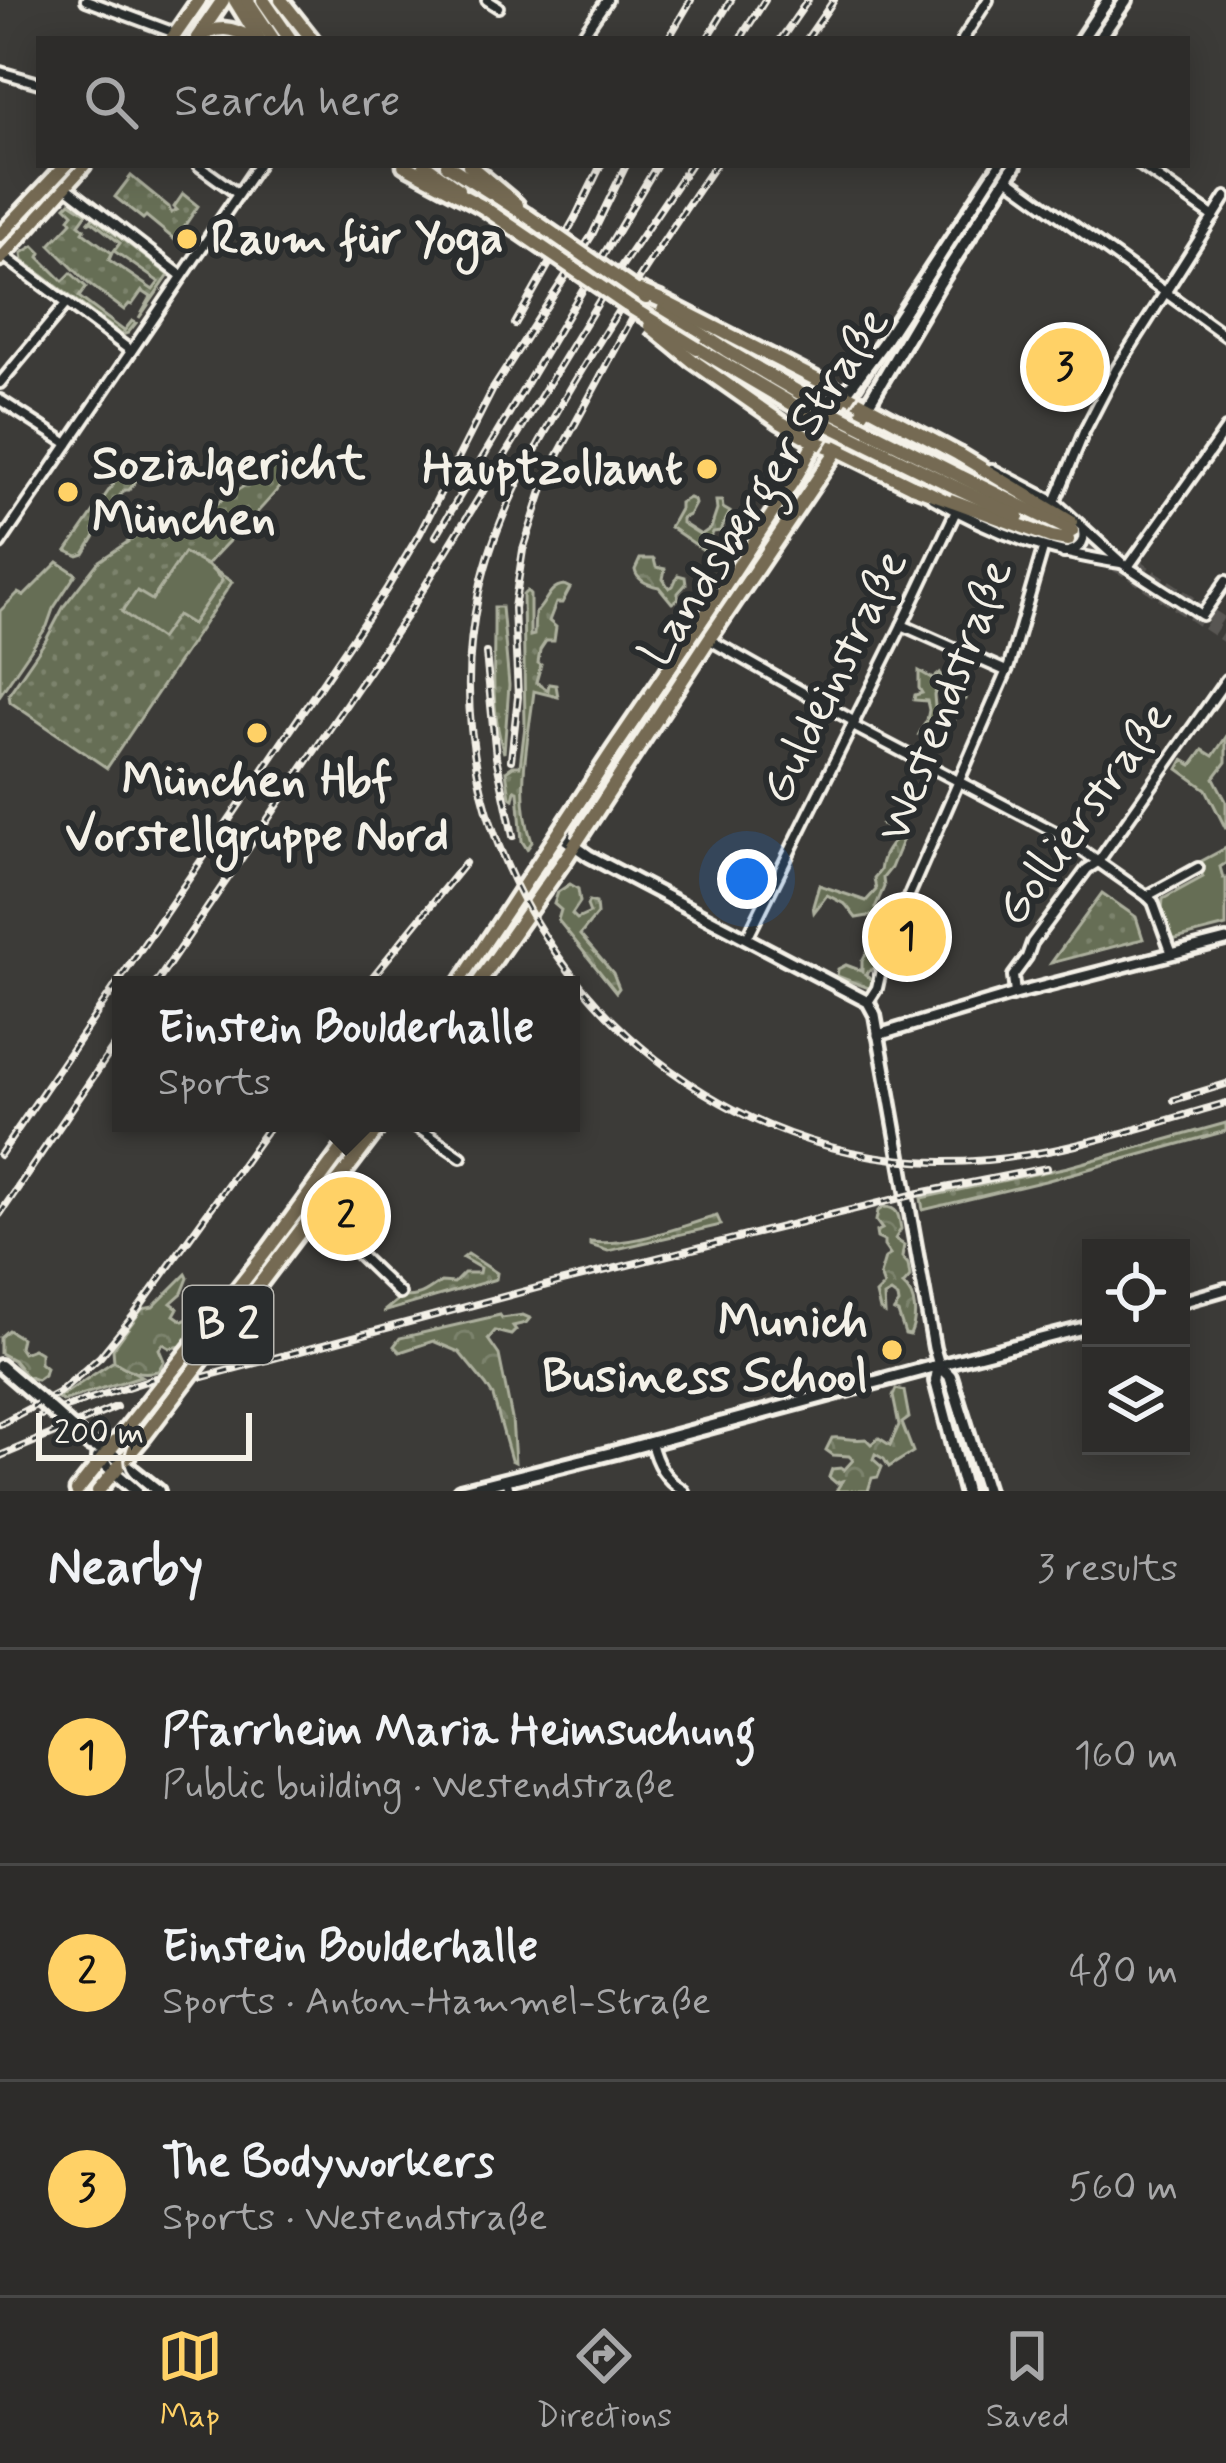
<!DOCTYPE html>
<html lang="en">
<head>
<meta charset="utf-8">
<style>
  body { margin:0; font-family:Mynerve,sans-serif; background:#393836; color:#f1f3f6 }
  .controls { position:absolute; right:36px; bottom:36px; display:grid; overflow:hidden; border-radius:0px; box-shadow:0 6px 30px #0003 }
  .controls button { width:108px; height:108px; display:grid; place-items:center; padding:0; border:0; border-bottom:3px solid #484847; background:#2d2c2a; color:#f1f3f6; font:60px sans-serif }
  .scale { position:absolute; left:36px; bottom:30px; width:216px; box-sizing:border-box; padding-left:12px; border:6px solid #f4f1e8; border-top:0; font-size:33px; line-height:42px; white-space:nowrap; color:#f4f1e8; -webkit-text-stroke:9px #2a2d2e; paint-order:stroke }
  .you { position:absolute; left:747px; top:879px; width:42px; height:42px; margin:-30px; border:9px solid #fff; border-radius:50%; background:#1a73e8; box-shadow:0 0 0 18px #1a73e833 }
  .badge { display:grid; place-items:center; width:78px; height:78px; border-radius:50%; background:#ffd166; color:#111; font-size:39px; font-weight:700 }
  .pin { position:absolute; translate:-50% -50%; border:6px solid #fff; box-shadow:0 3px 12px #0006 }
  .popup { position:absolute; left:112px; top:976px; width:468px; height:156px; box-sizing:border-box; display:grid; place-content:center; border-radius:0px; background:#2d2c2a; filter:drop-shadow(0 3px 9px #0005); font-size:39px; white-space:nowrap; color:#a7a7a8 }
  .popup b { font-size:45px; color:#f1f3f6 }
  .popup::after { content:''; position:absolute; left:50%; top:100%; margin-left:-24px; border:24px solid transparent; border-top-color:#2d2c2a }
  .list { margin:0; padding:0; list-style:none }
  h2 { display:flex; justify-content:space-between; align-items:center; height:156px; margin:0; padding:0 48px; font-size:51px }
  h2 small { font-size:39px; font-weight:400; color:#a7a7a8 }
  .list li { display:grid; grid-template-columns:78px 1fr auto; gap:36px; align-items:center; box-sizing:border-box; height:216px; padding:0 48px; border-top:3px solid #484847 }
  .list b { display:block; font-size:45px; white-space:nowrap }
  .list p { margin:0; font-size:39px; white-space:nowrap; color:#a7a7a8 }
  .list em { font-size:39px; font-style:normal; color:#a7a7a8 }
  .icon { flex:none; width:66px; height:66px; fill:none; stroke:currentColor; stroke-width:2; stroke-linecap:round; stroke-linejoin:round }
  .map { position:relative; flex:none; width:1226px; height:1491px; overflow:hidden }
  .search { position:absolute; background:#2d2c2a; box-shadow:0 6px 30px #0003; left:36px; right:36px; top:36px; height:132px; display:flex; align-items:center; gap:30px; box-sizing:border-box; padding:0 42px; border-radius:0px; color:#a7a7a8; font-size:45px }
  .sheet { height:804px; background:#2d2c2a }
  nav { display:flex; justify-content:space-around; align-items:center; box-sizing:border-box; height:168px; border-top:3px solid #484847; background:#2d2c2a; font-size:33px; color:#a7a7a8 }
  nav a { display:grid; justify-items:center; gap:6px }
  nav .on { color:#ffd166 }
  .map>svg:first-child { display:block }
</style>
</head>
<body>
<div class="map">
<svg width="1226" height="1491" viewBox="0 0 1226 1491">
  <defs>
    <pattern id="grass-dots" width="8" height="8" patternUnits="userSpaceOnUse" patternTransform="scale(3)"><rect width="8" height="8" fill="#666e54"/><path d="M2 2h.1M6 6h.1" fill="none" stroke="#7c836d" stroke-width="1.8" stroke-linecap="round"/></pattern>
    <pattern id="forest-crowns" width="20" height="18" patternUnits="userSpaceOnUse" patternTransform="scale(3)"><rect width="20" height="18" fill="#666e54"/><path d="M2 6a3 3 0 1 1 6 0M12 15a3 3 0 1 1 6 0" fill="none" stroke="#7c836d"/></pattern>
  </defs>
  <rect width="100%" height="100%" fill="#3c3b38"/>
  <filter id="ink" filterUnits="userSpaceOnUse"><feTurbulence type="fractalNoise" baseFrequency=".00833" numOctaves="2"/><feDisplacementMap in="SourceGraphic" scale="24" xChannelSelector="R" yChannelSelector="G"/><feConvolveMatrix kernelMatrix="1 2 1 2 8 2 1 2 1" color-interpolation-filters="sRGB"/></filter>
  <g filter="url(#ink)">
    <g fill="url(#grass-dots)" stroke="#adb09e" stroke-width="3">
      <polygon points="131,176 169,207 171,213 177,210 174,207 183,194 198,206 175,240 146,216 143,219 115,197"/>
      <polygon points="70,202 87,213 79,224 85,229 83,232 87,235 112,253 109,260 153,290 159,282 114,251 120,243 92,221 88,223 93,217 169,275 139,318 151,297 142,291 132,305 129,304 124,310 88,283 50,245 72,222 69,218 73,213 66,206"/>
      <polygon points="34,246 41,253 39,257 63,281 71,273 86,287 79,297 124,331 132,321 136,323 128,333 122,335 23,261 22,253"/>
      <path d="M276,466L283,482C261,513 231,536 207,565L184,553L152,600L122,611L160,638L177,614L192,624L222,581L208,566L232,582L107,768L10,702L9,694L46,640L64,606L99,561L174,511L183,524Z"/>
      <polygon points="123,470 138,478 129,490 124,490 116,501 113,501 107,515 102,516 104,519 94,530 95,536 84,554 78,556 67,551"/>
      <path d="M564,585L570,588L562,603H556L549,621L556,627L554,641H546L540,650L538,663L541,665L536,682L548,690L549,684L556,685L558,697L534,691C528,742 515,793 532,842L527,849L522,841L518,791L515,790L513,799L510,797L506,771L513,766H520L525,726L523,595L527,591L530,594V636L534,635L535,613C547,604 547,587 564,585Z"/>
      <path d="M494,607H502L509,685L504,753C489,707 495,655 494,607Z"/>
      <polygon points="1102,893 1136,917 1143,939 1051,963"/>
      <polygon points="1226,1123 1226,1131 1045,1181 923,1210 921,1198 1068,1167"/>
      <path d="M717,1216L721,1225L608,1251L590,1245V1242C632,1247 677,1227 717,1216Z"/>
      <path d="M468,1254L497,1273L496,1279L383,1312L401,1297C421,1298 425,1292 441,1282L454,1283L464,1273H479L480,1268L463,1258Z"/>
      <polygon points="114,1361 141,1376 62,1401 58,1398"/>
    </g>
    <g fill="url(#forest-crowns)" stroke="#adb09e" stroke-width="3">
      <polygon points="689,498 694,500 695,504 689,515 682,518 682,523 701,535 711,528 717,510 716,501 722,501 723,508 730,512 720,531 713,532 711,538 707,539 708,545 705,551 670,527 680,509 680,503"/>
      <path d="M640,559H654L656,567L665,569L663,579L669,588L673,586L678,575L685,577L686,584L678,593V599L672,603L659,587C649,585 637,581 635,570Z"/>
      <polygon points="919,671 933,679 940,673 942,679 934,695 936,718 948,708 945,700 951,698 958,684 963,680 966,685 966,699 955,708 958,716 945,729 948,735 946,740 941,741 938,735 931,736 929,733 919,734 927,720 929,710 927,701 914,700 915,695 922,693 919,688"/>
      <path d="M889,821L904,825L906,831L891,868L883,878L884,887L875,908L894,921L886,936L879,940L878,965L865,974L875,982L871,989L837,976L838,969L846,965L862,971V961L871,944H877L874,915L856,918L846,905L827,895L814,912L813,906L819,885L866,901L876,890L874,878L880,871C881,859 885,852 893,842L894,833L882,824Z"/>
      <polygon points="570,884 578,889 580,902 572,914 577,919 590,913 587,905 589,901 596,903 597,914 580,935 613,973 619,988 616,992 558,920 561,910 554,904 558,892"/>
      <path d="M884,1207C899,1207 899,1217 901,1229L895,1239L904,1245L902,1257L908,1264L910,1277L903,1285C917,1296 917,1320 910,1335L905,1334L898,1313L894,1311L899,1304L898,1298L891,1293L884,1297L885,1313L880,1310L876,1294L884,1286L880,1275L885,1258L890,1255L884,1246V1241L877,1238L876,1232L882,1229L876,1221L878,1211Z"/>
      <path d="M186,1274L188,1278L182,1293L171,1303L178,1308L174,1315L183,1321L200,1314L210,1303L196,1326L189,1345L170,1348L163,1344L159,1349L164,1361L158,1371C141,1375 128,1371 114,1361L113,1349L142,1309L153,1307Z"/>
      <polygon points="500,1315 502,1318 523,1315 530,1318 526,1323 513,1326 516,1330 511,1335 495,1331 488,1339 499,1355 512,1419 515,1462 511,1460 493,1396 486,1385 459,1352 433,1341 400,1352 394,1346 400,1338"/>
      <polygon points="8,1330 21,1338 19,1347 23,1353 33,1349 40,1353 40,1363 46,1368 44,1375 37,1380 26,1376 13,1360 0,1353 0,1337"/>
      <path d="M896,1389L904,1391L909,1418L902,1423L913,1452L889,1467L884,1459L875,1454L873,1459L882,1467L878,1477L872,1478L868,1491H836L842,1481L836,1483L829,1477L832,1469L841,1468L844,1470L853,1460L849,1456L833,1455L826,1450L832,1438C845,1437 851,1441 866,1439L871,1444L879,1438L890,1445L899,1425L893,1396Z"/>
    </g>
    <g fill="#666e54" stroke="#adb09e" stroke-width="3">
      <polygon points="184,553 208,566 222,580 192,624 177,615 160,639 122,612 137,591 152,600"/>
      <polygon points="58,562 76,574 53,609 47,626 0,695 0,611 18,593 24,596"/>
      <polygon points="1226,737 1226,762 1214,778 1226,801 1226,829 1206,789 1178,769 1183,760 1192,765 1203,750 1213,756"/>
      <polygon points="1226,848 1226,863 1220,867 1223,878 1226,878 1226,926 1172,940 1162,909 1163,899 1203,877 1198,863"/>
    </g>
    <g fill="none" stroke-linecap="round" stroke-linejoin="round">
      <g stroke="#585652" stroke-width="12" stroke-dasharray="12 6" stroke-linecap="butt">
        <polyline points="1073,531 1133,563 1226,625"/>
        <polyline points="1068,540 1128,572 1226,637"/>
      </g>
      <defs>
        <g id="minor">
          <polyline points="86,0 175,33"/>
          <polyline points="487,0 498,7"/>
          <polyline points="580,39 607,0"/>
          <polyline points="963,39 988,0"/>
          <polyline points="0,72 39,83"/>
          <polyline points="198,165 238,194"/>
          <polyline points="1140,165 1214,217"/>
          <polyline points="1007,178 1226,336"/>
          <polyline points="65,186 182,276"/>
          <polyline points="1,254 131,351"/>
          <polyline points="0,383 66,304"/>
          <polyline points="0,400 68,444"/>
          <polyline points="992,469 1055,502 1123,564 1202,615 1226,581"/>
          <path d="M933,498C998,536 1048,552 1121,563"/>
          <polyline points="1055,502 1084,432 1116,370 1226,197"/>
          <polyline points="0,544 258,165"/>
          <path d="M1064,553C1076,551 1086,544 1083,531"/>
          <polyline points="1128,567 1226,429"/>
          <polyline points="902,625 1006,671"/>
          <polyline points="710,640 855,722"/>
          <polyline points="853,726 1057,833 1147,896 1153,902 1172,954"/>
          <polyline points="1147,896 1198,868"/>
          <polyline points="747,938 902,625 956,511"/>
          <polyline points="1015,994 1013,976 1027,957 1032,943 1087,869 1098,862 1226,680"/>
          <polyline points="868,1002 877,988 886,948 1009,666 1043,549"/>
          <polyline points="411,1123 461,1157"/>
          <polyline points="315,1212 400,1294"/>
          <path d="M651,1442C656,1464 665,1479 684,1491"/>
          <polyline points="506,1479 509,1491"/>
        </g>
        <g id="tertiary">
          <polyline points="567,828 565,839 589,856 868,1002 875,1015 934,1348 939,1365 1091,1326"/>
          <polyline points="878,1035 1015,994 1226,940"/>
          <polyline points="1181,1302 1226,1289"/>
        </g>
        <g id="secondary">
          <polyline points="1082,39 1108,0"/>
          <polyline points="1099,39 1126,0"/>
          <polyline points="845,394 883,343 1000,165"/>
          <polyline points="867,406 940,282 1015,165"/>
          <polyline points="939,1365 950,1376 986,1491"/>
          <polyline points="939,1365 936,1381 965,1491"/>
          <polyline points="0,1366 41,1401"/>
          <polyline points="90,1445 108,1451 158,1491"/>
          <polyline points="98,1458 136,1491"/>
          <polyline points="460,1491 616,1452 939,1365"/>
        </g>
        <g id="primary">
          <polyline points="197,38 223,0"/>
          <polyline points="172,39 199,0"/>
          <polyline points="0,235 66,165"/>
          <polyline points="0,259 84,165"/>
          <polyline points="815,442 839,450 912,486"/>
          <polyline points="459,985 612,752 732,576 794,481 822,428 845,394 960,455"/>
          <polyline points="477,985 566,858 709,639 867,406"/>
          <polyline points="77,1491 269,1249 361,1123"/>
          <polyline points="98,1491 145,1435 382,1123"/>
        </g>
        <g id="trunk">
          <polyline points="235,0 259,39"/>
          <polyline points="247,0 273,39"/>
          <polyline points="263,0 290,39"/>
          <polyline points="281,0 312,39"/>
          <path d="M197,38C219,25 231,27 253,39"/>
          <polyline points="404,165 483,207"/>
          <polyline points="425,165 458,189"/>
          <polyline points="447,165 526,215"/>
          <polyline points="469,165 517,205"/>
          <polyline points="646,298 726,350 827,409"/>
          <polyline points="661,300 845,394"/>
          <polyline points="697,348 821,421"/>
          <polyline points="693,361 780,422 815,442"/>
          <polyline points="960,455 1071,522"/>
          <polyline points="960,476 1072,531"/>
          <polyline points="912,486 1051,537 1068,540"/>
          <polyline points="955,487 1018,516"/>
        </g>
      </defs>
      <use href="#minor" stroke="#f4f1e8" stroke-width="16"/>
      <use href="#tertiary" stroke="#f4f1e8" stroke-width="18"/>
      <use href="#secondary" stroke="#f4f1e8" stroke-width="20"/>
      <use href="#primary" stroke="#f4f1e8" stroke-width="21"/>
      <use href="#trunk" stroke="#f4f1e8" stroke-width="21"/>
      <use href="#minor" stroke="#2a2d2e" stroke-width="8"/>
      <use href="#tertiary" stroke="#2a2d2e" stroke-width="9"/>
      <use href="#secondary" stroke="#2a2d2e" stroke-width="10"/>
      <use href="#primary" stroke="#746b52" stroke-width="12"/>
      <use href="#trunk" stroke="#746b52" stroke-width="12"/>
      <g stroke="#f4f1e8" stroke-width="3">
        <polyline points="184,39 212,0"/>
        <polyline points="1089,39 1116,0"/>
        <polyline points="0,249 77,165"/>
        <polyline points="465,985 712,618 863,388 1005,165"/>
        <polyline points="966,1460 976,1491"/>
        <path d="M148,1491C131,1477 118,1469 128,1445L373,1123"/>
      </g>
      <defs>
        <g id="rail">
          <polyline points="668,39 691,0"/>
          <polyline points="707,39 731,0"/>
          <polyline points="740,39 765,0"/>
          <polyline points="781,39 808,0"/>
          <polyline points="807,39 834,0"/>
          <path d="M715,165C665,238 617,311 572,386C533,452 495,517 479,592C419,868 637,1141 915,1161C1021,1169 1125,1132 1226,1103"/>
          <polyline points="515,324 575,218 601,165"/>
          <polyline points="436,536 657,165"/>
          <polyline points="486,653 496,757 513,836"/>
          <polyline points="511,760 518,697 514,608 523,550 547,476 632,318"/>
          <polyline points="155,985 411,609 612,280 690,165"/>
          <polyline points="366,985 465,863"/>
          <polyline points="1174,1100 1226,1084"/>
          <polyline points="0,1155 386,590 420,533 493,389 592,235 626,165"/>
          <polyline points="0,1214 121,1036"/>
          <polyline points="203,1377 559,1282 920,1193 1047,1168"/>
          <polyline points="41,1415 155,1378"/>
          <polyline points="0,1424 58,1393 100,1357 134,1315 272,1123"/>
          <polyline points="0,1456 116,1407"/>
        </g>
      </defs>
      <use href="#rail" stroke="#f4f1e8" stroke-width="8"/>
      <use href="#rail" stroke="#2a2d2e" stroke-width="3" stroke-dasharray="9" stroke-linecap="butt"/>
      <defs>
        <polyline id="secondary-bridge" points="41,1401 90,1445"/>
        <g id="trunk-bridge">
          <polyline points="483,207 627,305 697,348"/>
          <polyline points="526,215 646,298"/>
          <polyline points="640,291 661,300"/>
          <polyline points="650,326 693,361"/>
          <polyline points="827,409 960,476"/>
          <polyline points="821,421 955,487"/>
        </g>
      </defs>
      <use href="#secondary-bridge" stroke="#f4f1e8" stroke-width="20" stroke-linecap="butt"/>
      <use href="#trunk-bridge" stroke="#f4f1e8" stroke-width="21" stroke-linecap="butt"/>
      <use href="#secondary-bridge" stroke="#2a2d2e" stroke-width="10"/>
      <use href="#trunk-bridge" stroke="#746b52" stroke-width="12"/>
    </g>
  </g>
  <g fill="#ffd166" stroke="#2a2d2e" stroke-width="4.5">
    <circle cx="187" cy="239" r="12"/>
    <circle cx="707" cy="469" r="12"/>
    <circle cx="68" cy="492" r="12"/>
    <circle cx="257" cy="733" r="12"/>
    <circle cx="892" cy="1350" r="12"/>
  </g>
  <g text-anchor="middle" dominant-baseline="central" stroke-width="12" stroke-linejoin="round" paint-order="stroke">
    <rect fill="#2a2d2e" stroke="#b7b6b0" stroke-width="3" x="183" y="1286" width="90" height="78" rx="9"/>
    <g font-size="45" font-weight="bold" fill="#f4f1e8">
      <text x="228" y="1325">B 2</text>
    </g>
    <g font-size="48" font-weight="bold" fill="#f4f1e8" stroke="#2a2d2e" text-anchor="start">
      <text x="211" y="239">Raum für Yoga</text>
      <text x="92" y="464">Sozialgericht<tspan x="92" dy="55">München</tspan></text>
      <text x="683" y="469" text-anchor="end">Hauptzollamt</text>
      <text x="257" y="781" text-anchor="middle">München Hbf<tspan x="257" dy="55">Vorstellgruppe Nord</tspan></text>
      <text x="868" y="1322" text-anchor="end">Munich<tspan x="868" dy="55">Business School</tspan></text>
    </g>
    <g font-size="48" fill="#f4f1e8" stroke="#2a2d2e">
      <text transform="translate(765 487) rotate(-57)">Landsberger Straße</text>
      <text transform="translate(835 677) rotate(-64)">Guldeinstraße</text>
      <text transform="translate(946 701) rotate(-69)">Westendstraße</text>
      <text transform="translate(1085 814) rotate(-54)">Gollierstraße</text>
    </g>
  </g>
</svg>
<div class="controls">
<button><svg class="icon" aria-label="locate" viewBox="0 0 24 24"><circle cx="12" cy="12" r="6"/><path d="M12 2v4M12 18v4M2 12h4M18 12h4"/></svg></button>
<button><svg class="icon" aria-label="layers" viewBox="0 0 24 24"><path d="M12 4l9 5-9 5-9-5zM3 14l9 5 9-5"/></svg></button>
</div>
<div class="scale">200 m</div>
<div class="you"></div>
<div class="pin badge" style="left:907px;top:937px">1</div>
<div class="pin badge" style="left:346px;top:1216px">2</div>
<div class="popup"><b>Einstein Boulderhalle</b>Sports</div>
<div class="pin badge" style="left:1065px;top:367px">3</div>
<div class="search"><svg class="icon" aria-label="search" viewBox="0 0 24 24"><circle cx="10" cy="10" r="6"/><path d="M15 15l6 6"/></svg>Search here</div>
</div>
<section class="sheet">
<h2>Nearby<small>3 results</small></h2>
<ul class="list">
<li><span class="badge">1</span><div><b>Pfarrheim Maria Heimsuchung</b><p>Public building · Westendstraße</p></div><em>160 m</em></li>
<li><span class="badge">2</span><div><b>Einstein Boulderhalle</b><p>Sports · Anton-Hammel-Straße</p></div><em>480 m</em></li>
<li><span class="badge">3</span><div><b>The Bodyworkers</b><p>Sports · Westendstraße</p></div><em>560 m</em></li>
</ul>
</section>
<nav>
<a class="on"><svg class="icon" aria-label="map" viewBox="0 0 24 24"><path d="M3 6l6-2 6 2 6-2v14l-6 2-6-2-6 2zM9 4v14M15 6v14"/></svg>Map</a>
<a><svg class="icon" aria-label="directions" viewBox="0 0 24 24"><path d="M12 3l9 9-9 9-9-9zM9 14v-3h6M13 9l2 2-2 2"/></svg>Directions</a>
<a><svg class="icon" aria-label="saved" viewBox="0 0 24 24"><path d="M7 4h10v16l-5-4-5 4z"/></svg>Saved</a>
</nav>
</body>
</html>
